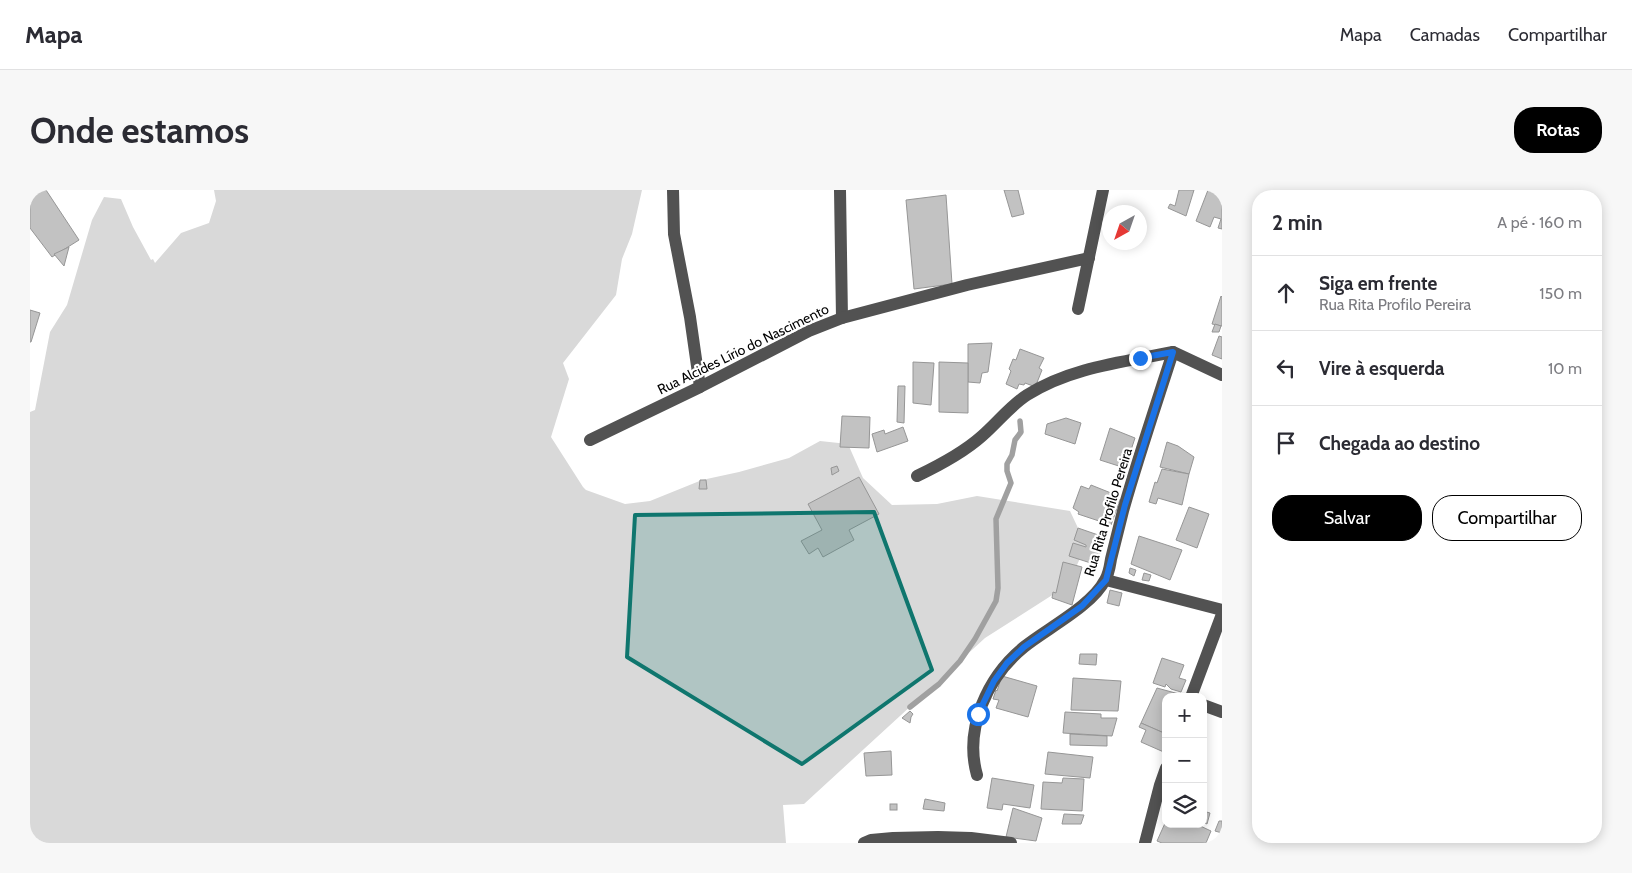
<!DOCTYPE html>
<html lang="pt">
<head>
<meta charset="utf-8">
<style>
  body { margin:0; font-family:Cabin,sans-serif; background:#f7f7f7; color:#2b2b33 }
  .controls { position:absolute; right:15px; bottom:15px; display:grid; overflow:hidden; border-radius:10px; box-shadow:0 2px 12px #0003 }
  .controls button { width:45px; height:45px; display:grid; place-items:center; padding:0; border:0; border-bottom:1px solid #e1e1e2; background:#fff; color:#2b2b33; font:25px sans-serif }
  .compass { position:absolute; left:1072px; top:15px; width:45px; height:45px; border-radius:50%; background:#fff; box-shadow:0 2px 12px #0003; rotate:220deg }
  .stop { position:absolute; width:15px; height:15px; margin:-11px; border:4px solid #1a73e8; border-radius:50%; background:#fff }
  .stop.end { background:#1a73e8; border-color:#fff; box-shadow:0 1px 5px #0008 }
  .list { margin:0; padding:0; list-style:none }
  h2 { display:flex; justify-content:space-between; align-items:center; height:65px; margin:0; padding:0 20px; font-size:21px }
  h2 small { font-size:16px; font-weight:400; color:#7c7c81 }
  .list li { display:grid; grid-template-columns:32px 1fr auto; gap:15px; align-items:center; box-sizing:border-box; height:75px; padding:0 20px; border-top:1px solid #e1e1e2 }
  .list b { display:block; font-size:19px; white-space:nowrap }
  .list p { margin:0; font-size:16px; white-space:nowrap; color:#7c7c81 }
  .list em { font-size:16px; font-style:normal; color:#7c7c81 }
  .actions { display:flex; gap:10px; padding:15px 20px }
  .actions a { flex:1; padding:11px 0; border:1px solid #000; border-radius:20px; text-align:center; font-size:18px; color:#000 }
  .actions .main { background:#000; color:#fff }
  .icon { flex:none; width:28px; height:28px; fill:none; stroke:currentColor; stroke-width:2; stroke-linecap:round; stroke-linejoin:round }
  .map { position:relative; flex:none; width:1192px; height:653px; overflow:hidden; border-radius:20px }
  header { display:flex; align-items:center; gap:30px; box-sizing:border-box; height:70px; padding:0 25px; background:#fff; border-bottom:1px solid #e1e1e2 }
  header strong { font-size:24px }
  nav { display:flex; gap:28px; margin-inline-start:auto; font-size:18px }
  .intro { display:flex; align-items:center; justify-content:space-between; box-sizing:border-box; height:120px; padding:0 30px }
  h1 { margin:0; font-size:35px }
  .button { padding:12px 22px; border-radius:20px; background:#000; color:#fff; font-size:18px; font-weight:700 }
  main { display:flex; gap:30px; padding:0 30px }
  aside { flex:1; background:#fff; border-radius:20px; box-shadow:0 2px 12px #0003 }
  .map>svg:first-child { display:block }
</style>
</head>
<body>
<header>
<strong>Mapa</strong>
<nav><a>Mapa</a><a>Camadas</a><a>Compartilhar</a></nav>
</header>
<div class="intro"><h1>Onde estamos</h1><a class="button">Rotas</a></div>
<main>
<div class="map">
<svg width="1192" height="653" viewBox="0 0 1192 653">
  <rect width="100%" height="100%" fill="#fff"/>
  <polygon fill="#d9d9d9" points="184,0 612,0 602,44 592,69 586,105 533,173 539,189 521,247 553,297 556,300 595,314 620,311 672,290 709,282 759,268 790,251 818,254 833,288 862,315 907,314 947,306 1040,321 1056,355 1038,395 955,448 774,614 753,615 756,653 0,653 0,222 5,220 20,142 37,115 62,30 74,7 91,9 103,37 121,70 123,69 125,73 151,43 179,33 186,11"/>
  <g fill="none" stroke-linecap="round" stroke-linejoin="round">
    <polyline stroke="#a0a0a0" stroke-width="5.5" points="880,517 909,494 930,471 945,449 966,411 968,398 966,329 981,293 977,281 977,274 982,265 985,250 991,242 990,231"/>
  </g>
  <g fill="#c2c2c2" stroke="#969696">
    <polygon points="0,0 16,0 49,50 22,67 0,38"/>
    <polygon points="974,0 988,0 994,24 982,27"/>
    <polygon points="1149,0 1164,0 1156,26 1138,18 1140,14 1145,16"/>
    <polygon points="1178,0 1192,5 1192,39 1188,38 1191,29 1184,27 1180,37 1166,31"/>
    <polygon points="916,5 922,94 884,99 876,10"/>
    <polygon points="39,57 34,76 24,64"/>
    <polygon points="1191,106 1192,107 1192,136 1182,134"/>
    <polygon points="0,120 10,123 1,152 0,152"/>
    <polygon points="1185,134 1191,136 1189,142 1182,142"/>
    <polygon points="1189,146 1192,147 1192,169 1182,165"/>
    <polygon points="962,153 958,182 952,183 950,193 938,192 938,154"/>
    <polygon points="990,159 1014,168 1009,178 1012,180 1006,195 1003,196 995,193 994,195 989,194 987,199 976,194 981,181 979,179 983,169 986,170"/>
    <polygon points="883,172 904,173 901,215 883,213"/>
    <polygon points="909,172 938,173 938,223 909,222"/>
    <polygon points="868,196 875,196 874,233 867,232"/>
    <polygon points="812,226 840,227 839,258 810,257"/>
    <polygon points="1036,228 1051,233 1045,254 1015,244 1017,234"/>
    <polygon points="873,237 878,251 847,262 842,244 854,240 855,244"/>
    <polygon points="1080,238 1105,248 1095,278 1070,270"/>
    <polygon points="1137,252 1148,256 1164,267 1159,284 1130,277"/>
    <polygon points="807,276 809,281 802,285 801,278"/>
    <polygon points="1132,279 1159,284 1152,315 1128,308 1126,314 1119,312 1125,292 1127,293"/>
    <polygon points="829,287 849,324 819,340 824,350 793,367 788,358 779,364 771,351 792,340 778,314"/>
    <polygon points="670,290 676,290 677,299 669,299"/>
    <polygon points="1061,295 1086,305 1085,308 1090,310 1081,335 1048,324 1049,322 1043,318 1051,296 1059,299"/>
    <polygon points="1159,317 1179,324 1167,358 1146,350"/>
    <polygon points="1048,338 1074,347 1067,375 1039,366 1043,353 1056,357 1056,355 1044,350"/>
    <polygon points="1109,346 1152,360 1140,390 1101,374"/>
    <polygon points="1033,372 1052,377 1042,415 1022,408 1023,402 1026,403"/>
    <polygon points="1100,378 1106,380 1104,386 1099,383"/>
    <polygon points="1114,383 1121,385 1119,391 1112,390"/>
    <polygon points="1080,400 1092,403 1089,416 1077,413"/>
    <polygon points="1050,464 1067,464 1066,475 1049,474"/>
    <polygon points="1132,468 1154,475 1149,488 1156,490 1151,502 1141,499 1136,494 1135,497 1123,493"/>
    <polygon points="972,486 1007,496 998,527 966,518 969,510 963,509 966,500 967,501"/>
    <polygon points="1043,488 1091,491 1088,521 1041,520"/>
    <polygon points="1127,498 1149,504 1148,507 1136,507 1136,537 1134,543 1111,533"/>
    <polygon points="880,521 883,524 881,527 880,533 872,528"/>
    <polygon points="1035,522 1071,524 1071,528 1087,528 1082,546 1033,543"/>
    <polygon points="1111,533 1134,543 1136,541 1136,563 1111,552 1116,540 1109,537"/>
    <polygon points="1040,544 1077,546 1077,556 1040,555"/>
    <polygon points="861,561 862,585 836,586 834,563"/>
    <polygon points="1018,562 1063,567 1060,588 1015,584"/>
    <polygon points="962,588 1004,595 1000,618 973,614 972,620 957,618"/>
    <polygon points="1033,588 1054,589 1052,621 1011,619 1013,592 1032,593"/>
    <polygon points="895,609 915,613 914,621 893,619"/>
    <rect x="860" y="614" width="7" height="6"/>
    <polygon points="983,618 1012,628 1006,651 976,647"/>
    <polygon points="1173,621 1180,623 1177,634 1173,632"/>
    <polygon points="1034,624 1054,625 1051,634 1032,634"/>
    <polygon points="1136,631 1136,634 1166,634 1181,641 1176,653 1132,653 1127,651"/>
    <polygon points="1189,631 1192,631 1192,643 1185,641"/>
  </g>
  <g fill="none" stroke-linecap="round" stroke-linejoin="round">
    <g stroke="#525252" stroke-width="12">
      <polyline points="643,0 644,44 660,127 670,197"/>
      <polyline points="810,0 812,128"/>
      <polyline points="1048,119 1073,0"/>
      <polyline points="560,250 670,197 779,141 812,128 937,95 1059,68"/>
      <path d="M887,286C910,275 933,263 952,246C968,232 980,216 997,205C1041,177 1094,172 1143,162"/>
      <polyline points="1076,390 1192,420"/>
      <polyline points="1161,507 1192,424"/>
      <polyline points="1173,515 1192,522"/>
      <path d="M947,585C934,539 957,487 994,457C1016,439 1062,416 1075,390C1079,384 1080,375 1081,369C1085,353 1089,337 1093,321C1108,268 1126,215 1143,162L1192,185"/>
      <polyline points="834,653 841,650 863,648 908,647 941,648 981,653"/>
      <polyline points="1115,653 1130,595 1136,578"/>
    </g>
  </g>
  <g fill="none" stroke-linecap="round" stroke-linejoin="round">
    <polyline stroke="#1a73e8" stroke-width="6" points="948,524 964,491 977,473 994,457 1052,416 1076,390 1095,315 1143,162 1110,168"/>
  </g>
  <path fill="#0f766e" fill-opacity="0.2" stroke="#0f766e" stroke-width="4" stroke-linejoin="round" d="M844,322L902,480L772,574L597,467L605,325Z"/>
  <g text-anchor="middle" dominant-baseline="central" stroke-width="4.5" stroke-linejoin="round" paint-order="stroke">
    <g font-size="14" fill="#000" stroke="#fff">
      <text transform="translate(713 159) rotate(-26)">Rua Alcides Lírio do Nascimento</text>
      <text transform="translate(1078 322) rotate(-73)">Rua Rita Profilo Pereira</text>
    </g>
  </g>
</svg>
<div class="controls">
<button>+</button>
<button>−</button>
<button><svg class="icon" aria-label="layers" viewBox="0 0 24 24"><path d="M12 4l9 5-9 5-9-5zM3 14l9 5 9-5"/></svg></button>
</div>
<svg class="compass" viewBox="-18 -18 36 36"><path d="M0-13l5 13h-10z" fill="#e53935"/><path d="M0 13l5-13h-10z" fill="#7c7c81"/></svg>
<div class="stop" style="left:948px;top:524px"></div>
<div class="stop end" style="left:1110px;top:168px"></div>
</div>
<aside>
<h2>2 min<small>A pé · 160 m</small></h2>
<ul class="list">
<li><svg class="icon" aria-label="ahead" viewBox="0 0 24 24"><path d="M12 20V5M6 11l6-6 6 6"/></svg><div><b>Siga em frente</b><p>Rua Rita Profilo Pereira</p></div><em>150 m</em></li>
<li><svg class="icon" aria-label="left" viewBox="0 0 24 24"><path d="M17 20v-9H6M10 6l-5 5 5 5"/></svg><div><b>Vire à esquerda</b></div><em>10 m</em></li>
<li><svg class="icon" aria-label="arrive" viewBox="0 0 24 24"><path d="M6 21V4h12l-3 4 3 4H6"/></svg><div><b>Chegada ao destino</b></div></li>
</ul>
<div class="actions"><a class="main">Salvar</a><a>Compartilhar</a></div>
</aside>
</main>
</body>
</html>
